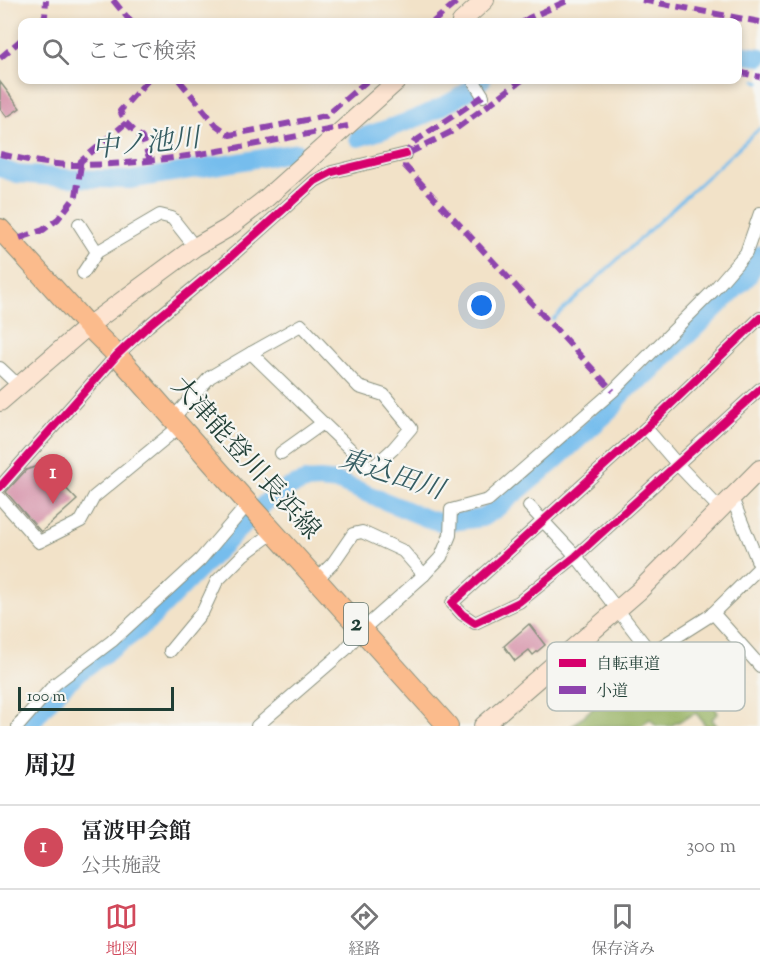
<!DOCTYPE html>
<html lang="ja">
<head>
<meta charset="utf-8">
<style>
  body { margin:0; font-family:"Sorts Mill Goudy","Noto Serif JP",serif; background:#f6f6f6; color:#202124 }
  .scale { position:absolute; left:18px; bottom:15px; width:156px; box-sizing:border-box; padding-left:6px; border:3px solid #1f3d34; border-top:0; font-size:16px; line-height:21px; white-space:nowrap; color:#1f3d34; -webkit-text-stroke:4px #f6f6f2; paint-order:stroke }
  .you { position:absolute; left:482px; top:306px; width:21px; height:21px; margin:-15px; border:4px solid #fff; border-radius:50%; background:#1a73e8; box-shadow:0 0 0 9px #1a73e833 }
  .badge { display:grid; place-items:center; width:39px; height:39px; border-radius:50%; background:#d1495b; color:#fff; font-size:20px; font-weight:700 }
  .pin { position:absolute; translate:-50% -50px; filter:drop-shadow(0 2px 3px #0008) }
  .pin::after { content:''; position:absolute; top:32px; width:21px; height:18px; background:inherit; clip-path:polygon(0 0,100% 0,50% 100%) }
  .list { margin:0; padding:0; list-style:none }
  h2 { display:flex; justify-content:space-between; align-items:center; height:78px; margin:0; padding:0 24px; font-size:26px }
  h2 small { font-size:20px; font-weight:400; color:#757577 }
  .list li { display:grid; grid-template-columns:39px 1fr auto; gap:18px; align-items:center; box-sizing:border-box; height:84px; padding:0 24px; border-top:2px solid #e0e0e0 }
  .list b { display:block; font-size:22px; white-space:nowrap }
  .list p { margin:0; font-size:20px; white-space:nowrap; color:#757577 }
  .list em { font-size:20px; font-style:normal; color:#757577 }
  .icon { flex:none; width:33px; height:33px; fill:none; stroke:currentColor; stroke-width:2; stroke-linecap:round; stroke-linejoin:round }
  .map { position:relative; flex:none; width:760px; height:726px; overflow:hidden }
  .search { position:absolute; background:#fff; box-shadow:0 3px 9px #0003; left:18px; right:18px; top:18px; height:66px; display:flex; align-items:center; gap:15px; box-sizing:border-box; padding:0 21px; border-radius:12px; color:#757577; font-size:22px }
  .sheet { height:162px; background:#fff }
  nav { display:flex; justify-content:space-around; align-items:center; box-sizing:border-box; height:84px; border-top:2px solid #e0e0e0; background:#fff; font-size:16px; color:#757577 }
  nav a { display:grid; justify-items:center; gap:3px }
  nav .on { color:#d1495b }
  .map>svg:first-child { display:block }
</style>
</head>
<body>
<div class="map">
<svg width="760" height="726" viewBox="0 0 760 726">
  <rect width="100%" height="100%" fill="#f6f6f2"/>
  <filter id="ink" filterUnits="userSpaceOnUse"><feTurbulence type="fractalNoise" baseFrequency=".0167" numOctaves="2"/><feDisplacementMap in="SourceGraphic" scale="12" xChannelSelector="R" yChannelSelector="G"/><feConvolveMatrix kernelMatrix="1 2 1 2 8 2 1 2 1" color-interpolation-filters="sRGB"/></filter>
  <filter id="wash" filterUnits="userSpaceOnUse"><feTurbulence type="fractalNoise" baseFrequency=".008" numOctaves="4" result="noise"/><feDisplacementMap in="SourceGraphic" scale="24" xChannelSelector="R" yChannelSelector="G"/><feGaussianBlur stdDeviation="1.35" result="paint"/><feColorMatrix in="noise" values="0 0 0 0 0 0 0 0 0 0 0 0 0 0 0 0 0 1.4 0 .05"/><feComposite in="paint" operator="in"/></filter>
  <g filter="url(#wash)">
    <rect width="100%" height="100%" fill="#f2e2c8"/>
    <polygon fill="#98b263" stroke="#5c784c" stroke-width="1.5" points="669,643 710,698 718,713 712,719 717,726 706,726 696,713 670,726 656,726 650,719 641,726 572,726"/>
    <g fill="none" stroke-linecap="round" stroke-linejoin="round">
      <g stroke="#76bded" stroke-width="3">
        <polyline points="755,80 760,82"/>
        <polyline points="553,319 760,128"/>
      </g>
      <g stroke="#76bded" stroke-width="18">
        <polyline points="738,54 760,57"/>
        <path d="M358,138C403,124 446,111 482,80"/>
        <polyline points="0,168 17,174 67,178 131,180 297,152"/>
        <path d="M29,726C44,707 60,687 80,672C102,655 126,641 147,623L266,502L287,488L305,481L320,480L339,482L428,519L443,523L482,518L495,510L551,464L613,408L623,392L647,375L748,277L760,254"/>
      </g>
    </g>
    <g id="blocks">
      <g fill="#d48da6">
        <polygon points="0,82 20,108 7,117 0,108"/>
        <polygon points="43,464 77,500 41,532 6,492 26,470"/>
        <polygon points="529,624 545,645 533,655 529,650 515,661 504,646"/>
      </g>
    </g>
  </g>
  <g filter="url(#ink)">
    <use href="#blocks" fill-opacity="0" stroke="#88907e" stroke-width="1.5"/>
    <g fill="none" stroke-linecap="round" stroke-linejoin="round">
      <defs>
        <g id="street">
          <polyline points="473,80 483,96"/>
          <polyline points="79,224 97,252"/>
          <polyline points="83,273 97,252 160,215 172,218 195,247"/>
          <polyline points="760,318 646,428 452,603 462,614 475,623 519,602 576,556 760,389"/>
          <polyline points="251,353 301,325 359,387 384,395 411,428 393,449 371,469 323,423"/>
          <polyline points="0,368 19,386"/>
          <polyline points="173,418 210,377 251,353 323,423 281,453"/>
          <polyline points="646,428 678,465 721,510"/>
          <polyline points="0,487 117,355 148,326 226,261 315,181 332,172 406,154"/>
          <polyline points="0,498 39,542 81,521 94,497 179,427"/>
          <polyline points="732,498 760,567"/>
          <polyline points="529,506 576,556 651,653 711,615 760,567"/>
          <polyline points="316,580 333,563 353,534 362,532 403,551 424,575"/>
          <polyline points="713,613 760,666"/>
          <polyline points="170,651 203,611 217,581 243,555 274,532"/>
          <polyline points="18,726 55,684 112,641 200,560 248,504"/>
          <polyline points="257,726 345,650 362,630 424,575 441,557 450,535 451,510 488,500 613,391 714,290 746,253 760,213"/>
        </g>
        <g id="secondary">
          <polyline points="461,22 485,0"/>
          <polyline points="0,402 88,326 195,247 228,228 263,201 398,80"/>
          <polyline points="483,726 639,591 760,469"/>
        </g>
        <polyline id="primary" points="0,229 88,326 117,355 251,507 448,726"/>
      </defs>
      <use href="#street" stroke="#88907e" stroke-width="14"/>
      <use href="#secondary" stroke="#88907e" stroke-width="20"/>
      <use href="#primary" stroke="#88907e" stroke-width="22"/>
      <use href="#street" stroke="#fff" stroke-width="12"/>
      <use href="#secondary" stroke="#fde4d1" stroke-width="18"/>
      <use href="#primary" stroke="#fbbb8c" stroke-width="20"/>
      <g stroke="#8e44ad" stroke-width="6" stroke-dasharray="12 6" stroke-linecap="butt">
        <polyline points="113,0 131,22"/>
        <polyline points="642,0 760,22"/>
        <polyline points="39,22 45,16 46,0"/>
        <polyline points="433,22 459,0"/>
        <polyline points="523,22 529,18 569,0"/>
        <polyline points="0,58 22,39"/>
        <polyline points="738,72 760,77"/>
        <polyline points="148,80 120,111 126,123 142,138 150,160"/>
        <polyline points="179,80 216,125 230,135 326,116 368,80"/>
        <polyline points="483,96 414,142 406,154 405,166 613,391"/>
        <polyline points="409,153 453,131 522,80"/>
        <path d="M0,154C27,160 54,166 81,165C171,164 260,143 348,126"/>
        <polyline points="79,167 81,161 126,123"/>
        <polyline points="20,238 43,230 58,219 76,196 81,165"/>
      </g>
      <defs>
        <g id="cycleway">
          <polyline points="760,318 646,428 452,603 462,614 475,623 519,602 576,556 760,389"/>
          <polyline points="0,487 117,355 148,326 226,261 315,181 332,172 406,154"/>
        </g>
      </defs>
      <use href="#cycleway" stroke="#f6f6f2" stroke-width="11"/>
      <use href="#cycleway" stroke="#d6006c" stroke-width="8"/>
    </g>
  </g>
  <g text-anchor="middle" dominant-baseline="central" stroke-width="4.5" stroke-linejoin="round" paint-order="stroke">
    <rect fill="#f6f6f2" stroke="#60746d" stroke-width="1.5" x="344" y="603" width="24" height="42" rx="4.5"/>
    <g font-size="24" font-weight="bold" fill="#1f3d34">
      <text x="356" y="624">2</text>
    </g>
    <g font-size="26" fill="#1f3d34" stroke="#f6f6f2">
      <text transform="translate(245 459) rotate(48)">大津能登川長浜線</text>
    </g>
    <g font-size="27" font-style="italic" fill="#355d62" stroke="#f6f6f2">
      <text transform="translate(146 145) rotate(-6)">中ノ池川</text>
      <text transform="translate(391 476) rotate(18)">東込田川</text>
    </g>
  </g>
  <rect x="547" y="642" width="198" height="69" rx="9" fill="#f6f6f2" stroke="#b6beb9" stroke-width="1.5"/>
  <rect x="559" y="659" width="27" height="8" fill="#d6006c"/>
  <rect x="559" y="686" width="27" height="8" fill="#8e44ad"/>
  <g font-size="16" fill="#1f3d34">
    <text x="596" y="669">自転車道</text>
    <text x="596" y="696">小道</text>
  </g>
</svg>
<div class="scale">100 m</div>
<div class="you"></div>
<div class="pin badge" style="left:53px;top:504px">1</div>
<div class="search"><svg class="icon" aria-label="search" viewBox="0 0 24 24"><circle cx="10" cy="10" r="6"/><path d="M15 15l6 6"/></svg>ここで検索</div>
</div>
<section class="sheet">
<h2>周辺<small></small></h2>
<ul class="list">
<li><span class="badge">1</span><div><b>冨波甲会館</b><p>公共施設</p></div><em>300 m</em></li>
</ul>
</section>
<nav>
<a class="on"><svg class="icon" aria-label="map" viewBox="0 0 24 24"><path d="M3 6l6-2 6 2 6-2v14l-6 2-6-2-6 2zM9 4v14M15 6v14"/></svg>地図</a>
<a><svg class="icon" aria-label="directions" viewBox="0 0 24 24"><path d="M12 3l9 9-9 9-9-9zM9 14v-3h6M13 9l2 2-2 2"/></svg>経路</a>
<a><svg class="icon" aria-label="saved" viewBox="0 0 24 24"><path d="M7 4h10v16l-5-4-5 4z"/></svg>保存済み</a>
</nav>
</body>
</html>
